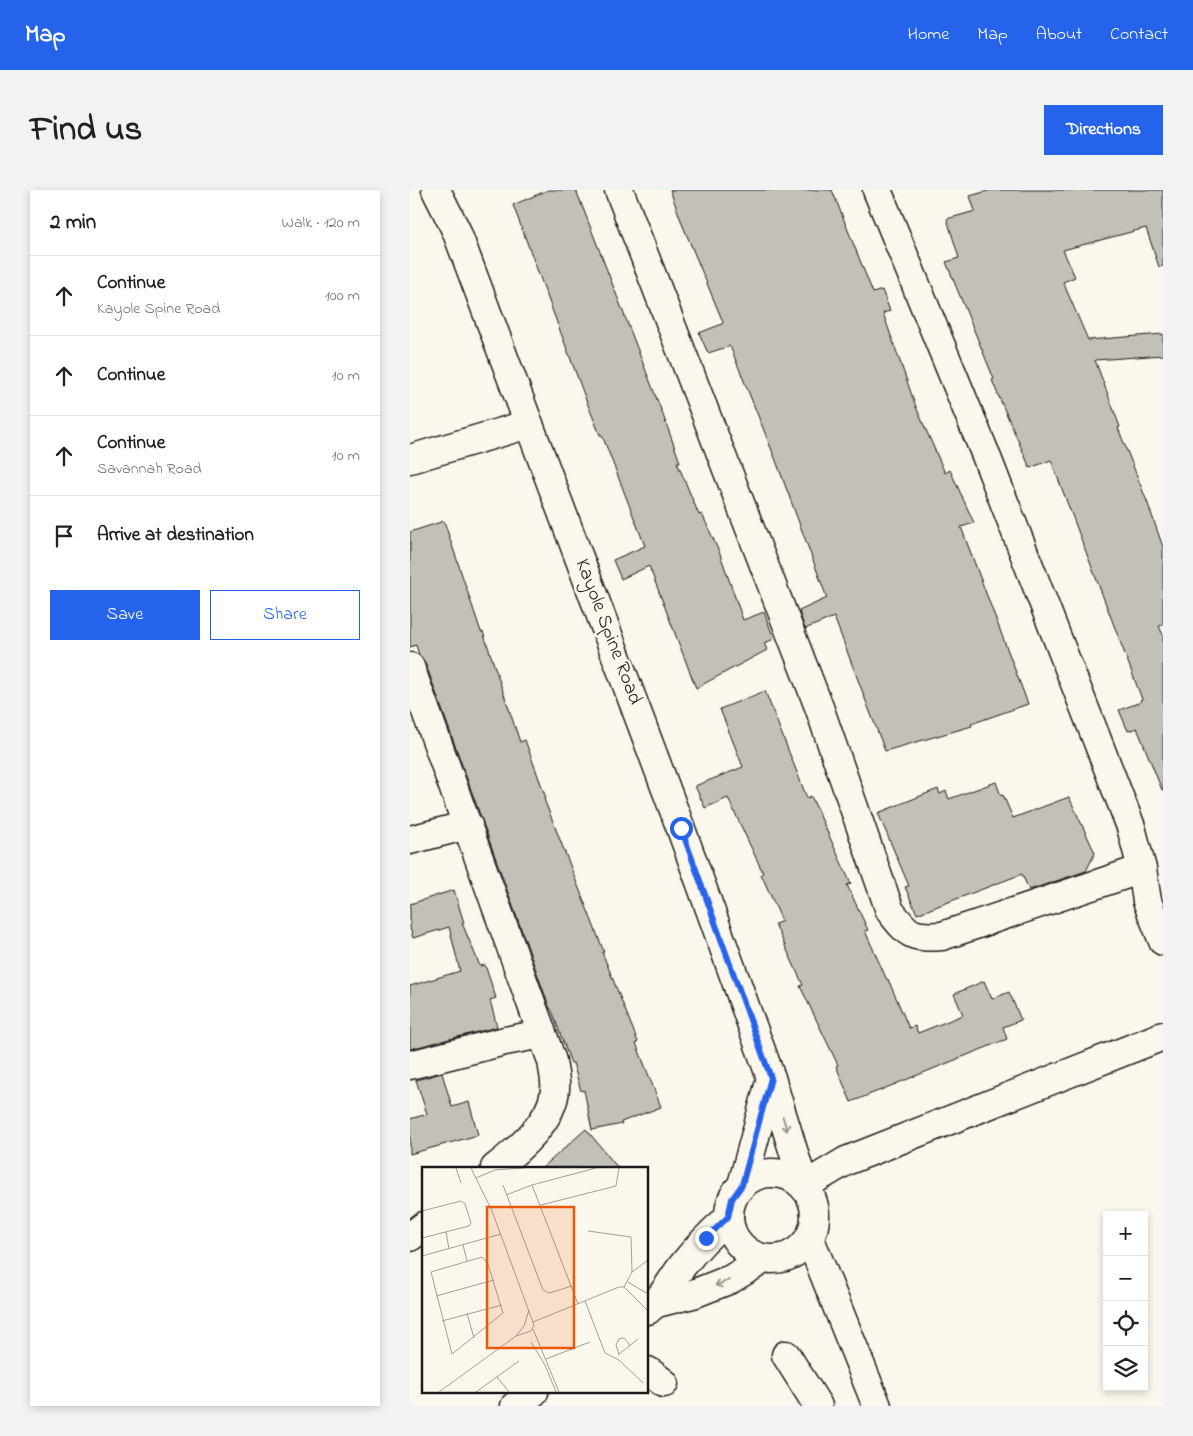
<!DOCTYPE html>
<html lang="en">
<head>
<meta charset="utf-8">
<style>
  body { margin:0; font-family:"Indie Flower",sans-serif; background:#f2f2f2; color:#202124 }
  .controls { position:absolute; right:15px; bottom:15px; display:grid; overflow:hidden; border-radius:0px; box-shadow:0 2px 8px #0003 }
  .controls button { width:45px; height:45px; display:grid; place-items:center; padding:0; border:0; border-bottom:1px solid #e0e0e0; background:#fff; color:#202124; font:25px sans-serif }
  .stop { position:absolute; width:15px; height:15px; margin:-11px; border:4px solid #2563eb; border-radius:50%; background:#fff }
  .stop.end { background:#2563eb; border-color:#fff; box-shadow:0 1px 5px #0008 }
  .list { margin:0; padding:0; list-style:none }
  h2 { display:flex; justify-content:space-between; align-items:center; height:65px; margin:0; padding:0 20px; font-size:21px }
  h2 small { font-size:16px; font-weight:400; color:#757577 }
  .list li { display:grid; grid-template-columns:32px 1fr auto; gap:15px; align-items:center; box-sizing:border-box; height:80px; padding:0 20px; border-top:1px solid #e0e0e0 }
  .list b { display:block; font-size:19px; white-space:nowrap }
  .list p { margin:0; font-size:16px; white-space:nowrap; color:#757577 }
  .list em { font-size:16px; font-style:normal; color:#757577 }
  .actions { display:flex; gap:10px; padding:15px 20px }
  .actions a { flex:1; padding:11px 0; border:1px solid #2563eb; border-radius:0px; text-align:center; font-size:18px; color:#2563eb }
  .actions .main { background:#2563eb; color:#fff }
  .icon { flex:none; width:28px; height:28px; fill:none; stroke:currentColor; stroke-width:2; stroke-linecap:round; stroke-linejoin:round }
  .map { position:relative; flex:none; width:753px; height:1216px; overflow:hidden; border-radius:0px }
  header { display:flex; align-items:center; gap:30px; box-sizing:border-box; height:70px; padding:0 25px; background:#2563eb; color:#fff }
  header strong { font-size:24px }
  nav { display:flex; gap:28px; margin-inline-start:auto; font-size:18px }
  .intro { display:flex; align-items:center; justify-content:space-between; box-sizing:border-box; height:120px; padding:0 30px }
  h1 { margin:0; font-size:35px }
  .button { padding:12px 22px; border-radius:0px; background:#2563eb; color:#fff; font-size:18px; font-weight:700 }
  main { display:flex; gap:30px; padding:0 30px }
  aside { flex:1; background:#fff; border-radius:0px; box-shadow:0 2px 8px #0003 }
  .map>svg:first-child { display:block }
</style>
</head>
<body>
<header>
<strong>Map</strong>
<nav><a>Home</a><a>Map</a><a>About</a><a>Contact</a></nav>
</header>
<div class="intro"><h1>Find us</h1><a class="button">Directions</a></div>
<main>
<aside>
<h2>2 min<small>Walk · 120 m</small></h2>
<ul class="list">
<li><svg class="icon" aria-label="ahead" viewBox="0 0 24 24"><path d="M12 20V5M6 11l6-6 6 6"/></svg><div><b>Continue</b><p>Kayole Spine Road</p></div><em>100 m</em></li>
<li><svg class="icon" aria-label="ahead" viewBox="0 0 24 24"><path d="M12 20V5M6 11l6-6 6 6"/></svg><div><b>Continue</b></div><em>10 m</em></li>
<li><svg class="icon" aria-label="ahead" viewBox="0 0 24 24"><path d="M12 20V5M6 11l6-6 6 6"/></svg><div><b>Continue</b><p>Savannah Road</p></div><em>10 m</em></li>
<li><svg class="icon" aria-label="arrive" viewBox="0 0 24 24"><path d="M6 21V4h12l-3 4 3 4H6"/></svg><div><b>Arrive at destination</b></div></li>
</ul>
<div class="actions"><a class="main">Save</a><a>Share</a></div>
</aside>
<div class="map">
<svg width="753" height="1216" viewBox="0 0 753 1216">
  <rect width="100%" height="100%" fill="#fbf7ec"/>
  <filter id="ink" filterUnits="userSpaceOnUse"><feTurbulence type="fractalNoise" baseFrequency=".02" numOctaves="2"/><feDisplacementMap in="SourceGraphic" scale="10" xChannelSelector="R" yChannelSelector="G"/><feConvolveMatrix kernelMatrix="1 2 1 2 8 2 1 2 1" color-interpolation-filters="sRGB"/></filter>
  <g filter="url(#ink)">
    <g fill="#c3c0b8" stroke="#1c1c1c">
      <polygon points="138,0 166,0 253,225 270,272 267,272 289,325 292,324 310,364 333,430 354,422 364,449 354,453 357,460 286,498 239,376 211,389 203,370 235,356 192,245 190,245 176,210 103,15"/>
      <polygon points="260,0 422,0 463,103 472,100 480,121 473,123 506,217 535,283 540,280 564,333 551,337 618,514 561,534 562,536 475,561 424,427 395,439 389,421 417,408 365,268 320,156 298,163 289,143 312,134 313,132 273,36"/>
      <polygon points="581,0 753,0 753,76 749,77 736,38 653,60 665,87 653,92 678,150 753,144 753,165 685,170 710,237 708,238 738,314 753,357 753,435 749,436 753,445 753,600 752,600 727,538 718,541 709,520 731,512 730,510 732,509 641,270 620,278 589,207 582,190 584,189 536,72 549,68 537,29 565,21 560,6"/>
      <polygon points="34,331 71,442 73,442 110,552 115,550 136,608 134,609 194,762 192,762 228,852 226,853 251,917 211,932 212,934 182,940 174,900 171,901 163,873 161,873 141,819 140,819 15,472 9,465 6,455 0,457 0,342"/>
      <polygon points="355,501 397,608 401,606 441,694 437,695 458,740 455,741 477,790 478,789 499,838 505,836 508,843 553,825 544,804 574,791 582,809 599,802 611,830 593,837 597,849 441,912 426,876 428,875 390,796 393,795 365,734 372,731 351,684 353,683 318,608 295,618 285,596 333,577 310,519"/>
      <polygon points="586,592 591,606 593,605 603,628 659,607 685,663 676,681 619,700 612,684 507,724 495,697 499,696 468,623 528,599 530,604 536,601 539,609"/>
      <polygon points="44,700 54,733 52,733 70,776 75,775 86,808 80,810 87,837 0,859 0,796 50,781 39,737 3,748 0,738 0,714"/>
      <polygon points="32,883 42,917 59,912 68,945 0,964 0,929 17,924 6,890"/>
      <polygon points="176,939 208,978 132,978"/>
    </g>
    <g fill="none" stroke-linecap="round" stroke-linejoin="round">
      <defs>
        <g id="minor">
          <path d="M209,0L409,517L480,721C499,745 501,748 532,746L732,679"/>
          <polyline points="467,0 575,263 721,637 732,679 737,711 753,751"/>
          <polyline points="0,269 119,234"/>
          <path d="M0,477L142,871C143,880 146,890 145,899C143,931 108,960 85,978"/>
          <polyline points="0,650 58,635"/>
          <polyline points="0,875 95,851 132,844"/>
          <polyline points="394,996 436,971 753,846"/>
          <polyline points="0,1047 14,1036"/>
          <polyline points="400,1049 467,1216"/>
          <polyline points="376,1165 408,1216"/>
          <polyline points="238,1181 254,1193"/>
        </g>
        <g id="major">
          <polyline points="26,0 46,40 271,639 361,888 394,996"/>
          <circle cx="362" cy="1026" r="43"/>
          <polyline points="332,995 361,888"/>
          <polyline points="247,1113 283,1104 321,1089 354,1069"/>
          <path d="M238,1120C253,1108 261,1090 273,1075C287,1057 302,1042 319,1027"/>
          <polyline points="105,1216 124,1202"/>
        </g>
      </defs>
      <use href="#minor" stroke="#1c1c1c" stroke-width="31"/>
      <use href="#major" stroke="#1c1c1c" stroke-width="31"/>
      <use href="#minor" stroke="#fbf7ec" stroke-width="28"/>
      <use href="#major" stroke="#fbf7ec" stroke-width="28"/>
    </g>
    <defs><path id="oneway-shaft" d="M-6 0H5M1.5-3L5.5 0L1.5 3" fill="none" stroke-width="1.6" stroke-linecap="round" stroke-linejoin="round" transform="scale(1.25)"/></defs>
    <g stroke="#97948e">
      <use href="#oneway-shaft" transform="translate(375 934) rotate(73)"/>
      <use href="#oneway-shaft" transform="translate(312 1093) rotate(158)"/>
    </g>
  </g>
  <g fill="none" stroke-linecap="round" stroke-linejoin="round" filter="url(#ink)">
    <polyline stroke="#2563eb" stroke-width="6" points="271,638 361,888 332,995 322,1009 318,1027 296,1048"/>
  </g>
  <g text-anchor="middle" dominant-baseline="central" stroke-width="5" stroke-linejoin="round" paint-order="stroke">
    <g font-size="20" fill="#1c1c1c" stroke="#fbf7ec">
      <text transform="translate(198 442) rotate(69)">Kayole Spine Road</text>
    </g>
  </g>
  <g transform="translate(12 977)">
    <rect width="226" height="226" fill="#fbf7ec"/>
    <path fill="none" stroke="#a29f99" stroke-width="1" d="M34,1L39,16M49,1L70,44L112,158L109,164L94,169M54,11L73,3L102,1M81,18L121,123L127,126L150,119M84,28L110,18M119,38L194,19L197,1M0,44L39,34L43,37L49,56L47,59L0,71M166,64L209,70L210,105L202,120M24,65L27,82M41,78L45,94M0,89L79,67M60,90L66,97L81,146L30,187L9,105ZM210,105L226,93M206,115L226,127M14,129L72,113M163,134L183,186L197,193L221,216M156,137L110,18L174,1M45,146L52,171M20,154L80,138M111,155L197,120H202L226,144M111,162L137,225M109,175L123,198L134,225M197,187L194,178L197,172L202,171L208,178M196,188L216,172M124,192L168,175M75,210L87,225M17,225L94,169L102,159L107,143M54,225L97,194"/>
    <path fill="#e8590c" fill-opacity="0.15" stroke="#e8590c" stroke-width="2.5" d="M65,40H152V181H65Z"/>
    <rect width="226" height="226" fill="none" stroke="#1c1c1c" stroke-width="2.5"/>
  </g>
</svg>
<div class="controls">
<button>+</button>
<button>−</button>
<button><svg class="icon" aria-label="locate" viewBox="0 0 24 24"><circle cx="12" cy="12" r="6"/><path d="M12 2v4M12 18v4M2 12h4M18 12h4"/></svg></button>
<button><svg class="icon" aria-label="layers" viewBox="0 0 24 24"><path d="M12 4l9 5-9 5-9-5zM3 14l9 5 9-5"/></svg></button>
</div>
<div class="stop" style="left:271px;top:638px"></div>
<div class="stop end" style="left:296px;top:1048px"></div>
</div>
</main>
</body>
</html>
